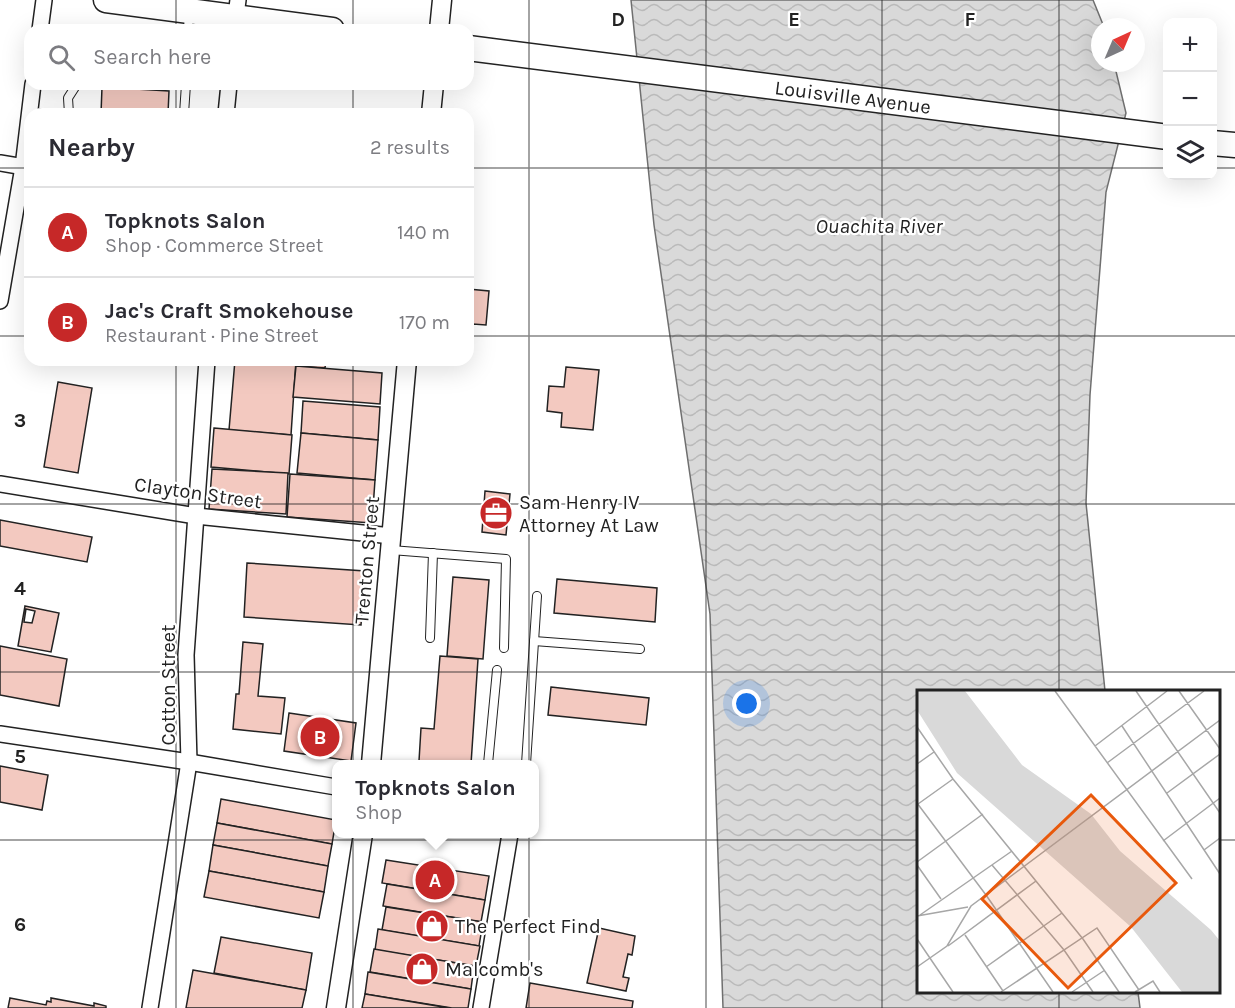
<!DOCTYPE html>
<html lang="en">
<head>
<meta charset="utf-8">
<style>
  body { margin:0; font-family:Karla,sans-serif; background:#f2f2f3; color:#2b2b33 }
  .controls { position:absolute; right:18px; top:18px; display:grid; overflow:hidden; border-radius:12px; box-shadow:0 6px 24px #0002 }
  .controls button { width:54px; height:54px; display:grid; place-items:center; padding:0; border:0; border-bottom:2px solid #e1e1e2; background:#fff; color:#2b2b33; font:30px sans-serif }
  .compass { position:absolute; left:1091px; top:18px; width:54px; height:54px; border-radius:50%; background:#fff; box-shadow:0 6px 24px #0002; rotate:44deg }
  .you { position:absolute; left:747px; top:704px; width:21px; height:21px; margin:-15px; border:4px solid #fff; border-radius:50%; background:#1a73e8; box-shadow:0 0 0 9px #1a73e833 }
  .badge { display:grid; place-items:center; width:39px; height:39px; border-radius:50%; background:#c62828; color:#fff; font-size:20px; font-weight:700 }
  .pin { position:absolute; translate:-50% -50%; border:3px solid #fff; box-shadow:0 2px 6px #0006 }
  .popup { position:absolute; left:332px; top:760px; width:207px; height:78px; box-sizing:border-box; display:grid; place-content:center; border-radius:12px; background:#fff; filter:drop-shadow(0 2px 4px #0005); font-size:20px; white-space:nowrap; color:#7c7c81 }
  .popup b { font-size:22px; color:#2b2b33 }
  .popup::after { content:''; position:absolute; left:50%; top:100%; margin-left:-12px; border:12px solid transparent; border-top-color:#fff }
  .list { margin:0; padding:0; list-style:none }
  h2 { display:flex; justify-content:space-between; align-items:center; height:78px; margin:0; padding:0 24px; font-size:26px }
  h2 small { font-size:20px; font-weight:400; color:#7c7c81 }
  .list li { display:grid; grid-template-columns:39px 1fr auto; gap:18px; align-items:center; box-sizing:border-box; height:90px; padding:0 24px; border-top:2px solid #e1e1e2 }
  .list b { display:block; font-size:22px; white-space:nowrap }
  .list p { margin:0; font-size:20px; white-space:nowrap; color:#7c7c81 }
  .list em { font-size:20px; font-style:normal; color:#7c7c81 }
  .icon { flex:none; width:33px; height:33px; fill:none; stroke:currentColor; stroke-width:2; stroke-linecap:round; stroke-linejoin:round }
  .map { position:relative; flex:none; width:1235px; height:1008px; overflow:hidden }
  .search { position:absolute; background:#fff; box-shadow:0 6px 24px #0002; left:24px; top:24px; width:450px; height:66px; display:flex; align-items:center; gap:15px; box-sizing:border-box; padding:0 21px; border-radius:18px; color:#7c7c81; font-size:22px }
  .panel { position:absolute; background:#fff; box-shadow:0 6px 24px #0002; left:24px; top:108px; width:450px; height:258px; border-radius:18px }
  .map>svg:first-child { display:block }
</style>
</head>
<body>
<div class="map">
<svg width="1235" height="1008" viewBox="0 0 1235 1008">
  <defs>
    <pattern id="water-waves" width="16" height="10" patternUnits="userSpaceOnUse" patternTransform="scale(1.5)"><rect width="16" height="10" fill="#d9d9d9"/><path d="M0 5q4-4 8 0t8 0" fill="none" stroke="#bababa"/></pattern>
  </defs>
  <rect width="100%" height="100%" fill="#fff"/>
  <polygon fill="url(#water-waves)" stroke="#6f6f6f" stroke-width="1.5" points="631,0 1093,0 1104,27 1100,27 1100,63 1114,63 1126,113 1106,192 1090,395 1086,503 1105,691 918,692 918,992 1138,992 1140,1008 723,1008 710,614 654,225"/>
  <g fill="#f3c9c0" stroke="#222" stroke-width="1.5" fill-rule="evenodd">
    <polygon points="102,87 169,91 168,114 101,114"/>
    <polygon points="242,110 296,114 242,114"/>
    <polygon points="468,289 489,291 486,325 473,324 473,333 468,332"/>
    <polygon points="235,360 296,360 291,435 229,430"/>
    <polygon points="296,360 326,360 325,368 296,366"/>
    <polygon points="296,366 382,373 380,404 293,397"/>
    <polygon points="566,367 599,370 593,430 561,427 562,413 547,411 549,386 564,387"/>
    <polygon points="58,382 92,388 78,473 44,467"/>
    <polygon points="303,401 380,407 378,440 301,433"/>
    <polygon points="214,428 292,435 289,474 211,467"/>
    <polygon points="301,433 378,440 375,480 297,473"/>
    <polygon points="212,469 288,473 286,514 209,509"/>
    <polygon points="290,474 375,480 372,523 287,517"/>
    <polygon points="485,491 510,494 506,535 482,532"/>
    <polygon points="0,520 92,537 87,562 0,546"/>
    <polygon points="247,563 365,571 361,625 244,617"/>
    <polygon points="453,577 489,580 483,659 447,656"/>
    <polygon points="557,579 657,588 655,622 554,613"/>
    <path d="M25,606L59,613L51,652L18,646ZM26,609L35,611L32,623L24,622Z"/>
    <polygon points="243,642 263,644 258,696 285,698 281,734 233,729 236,694 239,694"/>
    <polygon points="0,646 67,659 59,706 0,695"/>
    <polygon points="440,656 478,659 471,764 432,764 432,762 419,761 421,728 434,729"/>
    <polygon points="551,687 649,698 646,725 548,715"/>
    <polygon points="289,713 356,723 351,761 284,751"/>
    <polygon points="0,766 48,775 42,810 0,802"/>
    <polygon points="221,799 336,820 332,844 217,823"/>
    <polygon points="217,823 332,844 328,866 213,845"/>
    <polygon points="213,845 328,866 324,892 209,871"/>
    <polygon points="386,860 489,876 485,900 382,883"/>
    <polygon points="209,871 324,892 319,918 204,897"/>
    <polygon points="387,884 485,900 481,922 383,906"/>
    <polygon points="386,907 483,922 479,946 382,930"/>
    <polygon points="599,928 635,936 632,955 628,954 623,977 629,978 626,991 587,983"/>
    <polygon points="378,929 480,946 476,966 375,950"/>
    <polygon points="221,937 312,953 306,990 214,973"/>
    <polygon points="374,949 474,966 471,989 370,972"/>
    <polygon points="193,970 306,990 302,1008 186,1008"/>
    <polygon points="368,972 471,989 468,1008 452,1008 365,994"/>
    <polygon points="530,983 633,1001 632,1008 526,1008"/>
    <polygon points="365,994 449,1008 362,1008"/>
    <polygon points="10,998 46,1005 47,1001 51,1002 51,998 94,1006 94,1003 106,1006 106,1008 8,1008"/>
  </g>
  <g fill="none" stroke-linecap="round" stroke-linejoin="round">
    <defs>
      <g id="service">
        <polyline points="188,30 189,13"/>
        <polyline points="30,113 63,114"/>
        <polyline points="69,114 68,98 77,84"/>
        <polyline points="184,114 186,84"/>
        <polyline points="391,550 506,559 504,648"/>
        <polyline points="430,638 433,553"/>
        <polyline points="534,641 640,649"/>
        <polyline points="488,764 497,670"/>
        <polyline points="526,764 537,596"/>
      </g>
      <g id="minor">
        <polyline points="40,30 44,0"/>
        <polyline points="234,30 238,0"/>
        <polyline points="226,114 229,84"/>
        <polyline points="0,163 30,168"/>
        <polyline points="0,301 23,167 33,84"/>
        <polyline points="0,484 196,516 392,536"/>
        <polyline points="0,734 189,762 336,787"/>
        <polyline points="150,1008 189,762 186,655 207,360"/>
        <polyline points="481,1008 510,834"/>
      </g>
      <g id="tertiary">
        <polyline points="439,30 442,0"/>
        <polyline points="431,114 434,84"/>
        <polyline points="371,764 407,360"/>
        <polyline points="336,1008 363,834"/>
      </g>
      <g id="primary">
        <polyline points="106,0 332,30"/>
        <path id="s1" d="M468,48L1168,137"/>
        <polyline points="1212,143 1235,145"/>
      </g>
    </defs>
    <use href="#service" stroke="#222" stroke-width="10"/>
    <use href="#minor" stroke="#222" stroke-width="18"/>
    <use href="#tertiary" stroke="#222" stroke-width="21"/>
    <use href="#primary" stroke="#222" stroke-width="27"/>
    <use href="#service" stroke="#fff" stroke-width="8"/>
    <use href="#minor" stroke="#fff" stroke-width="15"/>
    <use href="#tertiary" stroke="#fff" stroke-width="18"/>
    <use href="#primary" stroke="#fff" stroke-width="24"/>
  </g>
  <path fill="none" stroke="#222" stroke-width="1.5" stroke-opacity="0.55" d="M176,0V30M353,0V30M529,0V1008M706,0V1008M882,0V1008M1059,0V692M176,84V114M353,84V114M0,168H30M468,168H1168M1212,168H1235M0,336H30M468,336H1235M176,360V1008M353,360V1008M0,504H1235M0,672H1235M0,840H918M1218,840H1235M1059,992V1008"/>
  <defs>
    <symbol id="office-disc" viewBox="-11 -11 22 22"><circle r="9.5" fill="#c62828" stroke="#fff"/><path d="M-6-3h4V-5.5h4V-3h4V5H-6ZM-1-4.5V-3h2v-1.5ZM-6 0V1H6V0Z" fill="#fff"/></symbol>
    <symbol id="shop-disc" viewBox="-11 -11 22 22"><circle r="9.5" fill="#c62828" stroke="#fff"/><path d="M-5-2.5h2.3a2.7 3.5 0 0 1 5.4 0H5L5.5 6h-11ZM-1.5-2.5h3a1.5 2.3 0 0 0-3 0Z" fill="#fff"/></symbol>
  </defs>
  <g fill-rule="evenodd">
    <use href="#office-disc" x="477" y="494" width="38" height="38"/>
    <use href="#shop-disc" x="413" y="907" width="38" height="38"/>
    <use href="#shop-disc" x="403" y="950" width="38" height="38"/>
  </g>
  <g text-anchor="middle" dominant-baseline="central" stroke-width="4.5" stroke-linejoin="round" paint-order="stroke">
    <g font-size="20" fill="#222" stroke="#fff">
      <text stroke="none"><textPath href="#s1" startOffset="388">Louisville Avenue</textPath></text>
      <text transform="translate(198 493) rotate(8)">Clayton Street</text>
      <text transform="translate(367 560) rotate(-85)">Trenton Street</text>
      <text transform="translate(168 685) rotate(-90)">Cotton Street</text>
    </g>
    <g font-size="20" fill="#222" stroke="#fff" text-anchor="start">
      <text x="519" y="502">Sam Henry IV<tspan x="519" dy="23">Attorney At Law</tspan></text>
      <text x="455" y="926">The Perfect Find</text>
      <text x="445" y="969">Malcomb's</text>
    </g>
    <g font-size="21" font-style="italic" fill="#222" stroke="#fff">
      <text x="879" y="226">Ouachita River</text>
    </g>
  </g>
  <g transform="translate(917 690)">
    <rect width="303" height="303" fill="#fff"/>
    <path d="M0,1H48L105,75L174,124L203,161L294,240L303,251V302H265L214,237L40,83L0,20Z" fill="#d9d9d9"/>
    <path fill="none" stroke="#a7a7a7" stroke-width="1.5" d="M138,1L275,189M219,1L303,123M262,1L303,59M205,36L303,184M0,37L36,89L166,249L202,302M178,56L250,1M190,73L287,1M0,74L17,62M250,103L303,64M0,113L69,205M1,114L36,89M246,151L303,108M287,160L303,148M0,172L66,124M0,175L24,209M75,175L147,260L176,302M69,205L136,302M3,225L95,161M0,226L51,217M48,245L86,301M0,249L36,302M31,256L119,191M0,277L30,256L54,216L303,30M69,277L145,223M84,302L180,238L222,300M155,302L188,280M218,302L236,291L243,302"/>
    <path fill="#e8590c" fill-opacity="0.15" stroke="#e8590c" stroke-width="3" d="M174,105L259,193L151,298L65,209Z"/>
    <rect width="303" height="303" fill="none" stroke="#222" stroke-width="3"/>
  </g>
  <g font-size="20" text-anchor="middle" font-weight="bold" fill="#222" stroke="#fff" stroke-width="4.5" stroke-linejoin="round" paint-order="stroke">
    <text x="618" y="26">D</text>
    <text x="794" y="26">E</text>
    <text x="970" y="26">F</text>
    <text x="20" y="427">3</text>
    <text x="20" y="595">4</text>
    <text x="20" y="763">5</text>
    <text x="20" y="931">6</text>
  </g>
</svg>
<div class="controls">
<button>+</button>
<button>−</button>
<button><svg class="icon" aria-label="layers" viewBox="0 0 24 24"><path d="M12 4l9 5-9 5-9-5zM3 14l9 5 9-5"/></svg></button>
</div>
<svg class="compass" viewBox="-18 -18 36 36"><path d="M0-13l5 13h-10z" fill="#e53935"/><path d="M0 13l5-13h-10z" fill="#7c7c81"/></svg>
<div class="you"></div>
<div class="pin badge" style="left:435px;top:880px">A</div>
<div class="popup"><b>Topknots Salon</b>Shop</div>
<div class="pin badge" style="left:320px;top:737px">B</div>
<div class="search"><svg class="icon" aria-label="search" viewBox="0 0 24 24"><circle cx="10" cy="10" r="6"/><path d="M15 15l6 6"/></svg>Search here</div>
<section class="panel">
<h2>Nearby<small>2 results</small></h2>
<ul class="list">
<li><span class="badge">A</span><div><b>Topknots Salon</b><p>Shop · Commerce Street</p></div><em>140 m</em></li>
<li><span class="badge">B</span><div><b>Jac's Craft Smokehouse</b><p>Restaurant · Pine Street</p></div><em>170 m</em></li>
</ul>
</section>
</div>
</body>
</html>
